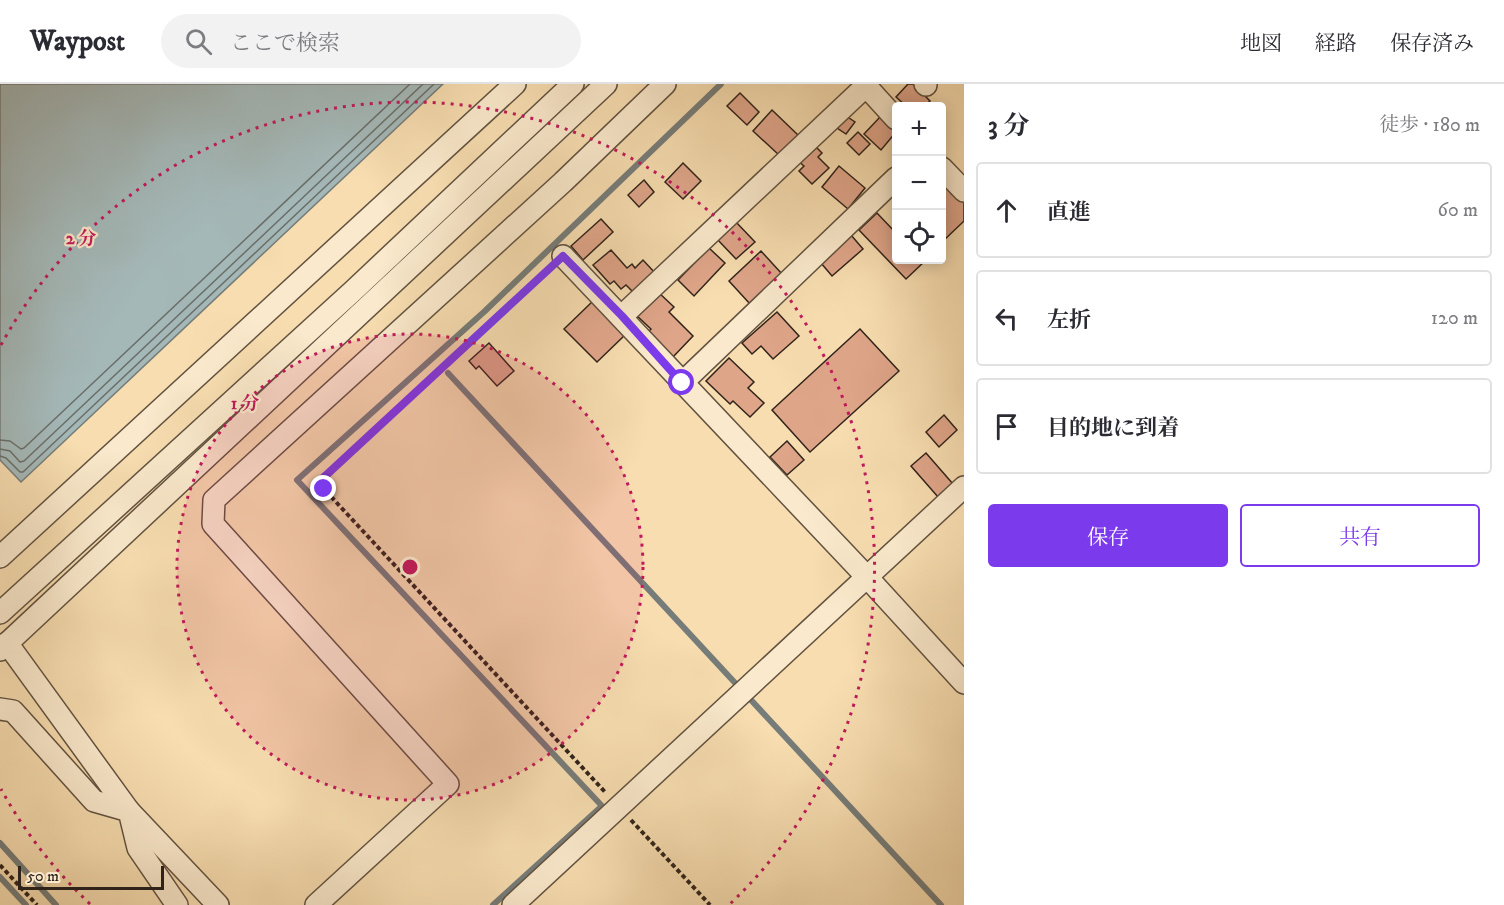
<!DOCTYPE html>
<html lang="ja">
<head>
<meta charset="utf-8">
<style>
  body { margin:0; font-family:"IM FELL DW Pica","Noto Serif JP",serif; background:#f2f2f3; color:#2b2b33 }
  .controls { position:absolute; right:18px; top:18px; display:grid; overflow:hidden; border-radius:6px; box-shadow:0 3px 15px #0003 }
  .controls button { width:54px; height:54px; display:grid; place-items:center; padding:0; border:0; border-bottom:2px solid #e1e1e2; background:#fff; color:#2b2b33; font:30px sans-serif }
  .scale { position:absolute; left:18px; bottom:15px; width:146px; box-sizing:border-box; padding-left:6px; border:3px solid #30231a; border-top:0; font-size:16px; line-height:21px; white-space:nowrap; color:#30231a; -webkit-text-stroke:4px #fae9cc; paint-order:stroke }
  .stop { position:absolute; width:18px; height:18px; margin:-14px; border:4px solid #7c3aed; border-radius:50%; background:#fff }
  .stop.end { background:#7c3aed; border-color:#fff; box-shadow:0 2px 6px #0008 }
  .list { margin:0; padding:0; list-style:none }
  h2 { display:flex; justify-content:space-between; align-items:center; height:78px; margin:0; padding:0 24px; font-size:26px }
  h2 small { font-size:20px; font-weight:400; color:#7c7c81 }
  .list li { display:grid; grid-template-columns:39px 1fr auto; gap:18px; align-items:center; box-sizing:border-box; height:96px; margin:0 12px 12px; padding:0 12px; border:2px solid #e1e1e2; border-radius:6px }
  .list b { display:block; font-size:22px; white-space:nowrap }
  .list em { font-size:20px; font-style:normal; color:#7c7c81 }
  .actions { display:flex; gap:12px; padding:18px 24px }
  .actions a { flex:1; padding:14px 0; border:2px solid #7c3aed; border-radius:6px; text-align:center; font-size:21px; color:#7c3aed }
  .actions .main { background:#7c3aed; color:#fff }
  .icon { flex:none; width:33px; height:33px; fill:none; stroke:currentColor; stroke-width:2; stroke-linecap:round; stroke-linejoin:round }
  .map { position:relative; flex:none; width:964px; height:821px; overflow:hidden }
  header { display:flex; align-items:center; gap:36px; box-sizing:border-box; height:84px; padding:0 30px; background:#fff; border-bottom:2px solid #e1e1e2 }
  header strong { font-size:28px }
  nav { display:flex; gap:33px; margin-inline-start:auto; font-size:21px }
  .search { width:420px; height:54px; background:#f2f2f3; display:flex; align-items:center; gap:15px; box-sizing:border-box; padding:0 21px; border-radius:33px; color:#7c7c81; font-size:22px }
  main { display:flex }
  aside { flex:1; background:#fff }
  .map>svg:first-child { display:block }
</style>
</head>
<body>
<header>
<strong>Waypost</strong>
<div class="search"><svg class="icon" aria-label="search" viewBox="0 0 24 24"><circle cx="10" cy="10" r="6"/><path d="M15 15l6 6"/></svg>ここで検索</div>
<nav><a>地図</a><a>経路</a><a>保存済み</a></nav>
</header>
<main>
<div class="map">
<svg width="964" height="821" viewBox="0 0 964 821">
  <rect width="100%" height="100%" fill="#f7ddb0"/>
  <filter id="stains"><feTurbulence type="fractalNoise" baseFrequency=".00333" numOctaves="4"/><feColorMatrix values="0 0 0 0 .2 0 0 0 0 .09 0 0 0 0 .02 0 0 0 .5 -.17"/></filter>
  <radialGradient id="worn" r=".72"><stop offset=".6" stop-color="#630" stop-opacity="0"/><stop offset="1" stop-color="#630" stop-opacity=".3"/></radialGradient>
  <polygon fill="#a4b8b8" stroke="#767c79" stroke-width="1.5" points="0,0 443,0 21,398 0,376"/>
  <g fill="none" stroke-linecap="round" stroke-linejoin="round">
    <g stroke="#6a6e69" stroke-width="1.5">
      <polyline points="0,356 10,357 21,365 24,364 410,0"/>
      <polyline points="0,365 10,367 20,378 24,377 423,0"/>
      <polyline points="0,372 6,374 20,388 23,388 434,0"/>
    </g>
    <g stroke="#767c79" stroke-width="6">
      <polyline points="448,289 737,601"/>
      <polyline points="751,616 941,821"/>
      <polyline points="0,759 56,821"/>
      <polyline points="0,793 26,821"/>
      <polyline points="493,821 602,722 297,396 485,227 721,0"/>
    </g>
  </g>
  <g fill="#dfa589" stroke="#30231a" stroke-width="1.5">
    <polygon points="908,0 913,0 930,17 924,22 906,22 896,13"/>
    <polygon points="740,9 759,28 747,41 727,22"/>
    <polygon points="772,26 798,51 779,71 753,47"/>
    <polygon points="846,32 855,38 846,50 837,44"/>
    <polygon points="880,33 896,48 881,66 864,50"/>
    <polygon points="858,48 870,60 859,71 847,59"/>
    <polygon points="814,61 822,69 818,73 829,84 812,100 799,87 804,82 798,77"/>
    <polygon points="683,79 701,97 683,115 665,98"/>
    <polygon points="839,82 865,104 848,125 822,103"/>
    <polygon points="942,93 964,118 964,137 942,158"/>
    <polygon points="644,96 654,108 639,123 628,111"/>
    <polygon points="877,129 896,149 896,176 926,176 906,195 859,146"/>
    <polygon points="601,135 613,148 583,176 571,162"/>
    <polygon points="735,137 755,158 736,175 717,155"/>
    <polygon points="851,151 863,165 832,192 821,179"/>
    <polygon points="709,164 725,179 694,212 678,196"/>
    <polygon points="611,166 627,184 632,180 635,184 643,176 656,190 634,209 626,201 621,205 614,197 610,200 593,181"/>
    <polygon points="761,167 782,190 750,220 729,197"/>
    <polygon points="658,208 674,223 669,228 693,252 673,273 647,249 651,245 636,231"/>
    <polygon points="593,217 626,250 597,278 564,245"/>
    <polygon points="777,228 799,252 773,275 761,262 752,270 742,259"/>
    <polygon points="860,245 899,287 810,368 772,326"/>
    <polygon points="489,259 514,287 497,302 479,282 476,285 469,277"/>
    <polygon points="729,274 754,298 748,304 764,319 750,333 733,317 730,320 706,297"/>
    <polygon points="944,331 957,346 939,363 926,348"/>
    <polygon points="787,357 804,376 787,391 770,373"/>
    <polygon points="926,369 953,400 938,413 911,382"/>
  </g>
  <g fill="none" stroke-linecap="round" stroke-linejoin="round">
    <defs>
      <g id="minor">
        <polyline points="925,0 926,1"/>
        <polyline points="866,2 896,35"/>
        <polyline points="942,84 964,107"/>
        <polyline points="563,172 866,492 964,599"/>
        <polyline points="622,232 868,0"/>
        <polyline points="682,299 896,94"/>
        <polyline points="0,473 515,0"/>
        <polyline points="0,529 353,207 573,0"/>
        <polyline points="7,559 129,727 218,821"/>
        <polyline points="0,566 606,0"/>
        <polyline points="0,625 13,627 94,717 129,727 138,764 177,821"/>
        <polyline points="316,821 448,700 213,440 214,416 563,98 665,0"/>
        <polyline points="513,821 964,403"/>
      </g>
    </defs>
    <use href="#minor" stroke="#625240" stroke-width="24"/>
    <g stroke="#30231a" stroke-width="4" stroke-dasharray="4.5 3" stroke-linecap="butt">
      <polyline points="549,185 322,395 324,405 605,708"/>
      <polyline points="631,736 710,821"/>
      <polyline points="0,781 37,821"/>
    </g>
    <use href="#minor" stroke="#fae9cc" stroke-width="21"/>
  </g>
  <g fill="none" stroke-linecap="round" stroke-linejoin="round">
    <polyline stroke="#7c3aed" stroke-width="8" points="324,405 322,395 563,172 622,232 682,299"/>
  </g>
  <circle cx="410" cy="483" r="233" fill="#c2185b" fill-opacity=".12"/>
  <g fill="none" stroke="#c2185b" stroke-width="3" stroke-dasharray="3 6">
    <circle cx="410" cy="483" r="233"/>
    <path d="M90 820A465 465 0 0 1 1 705M1 261A465 465 0 1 1 730 820"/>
  </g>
  <circle cx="410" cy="483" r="9" fill="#c2185b" stroke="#fae9cc" stroke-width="3"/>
  <g font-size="18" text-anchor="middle" font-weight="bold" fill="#c2185b" stroke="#fae9cc" stroke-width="4.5" stroke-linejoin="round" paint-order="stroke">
    <text x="81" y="160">2 分</text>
    <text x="245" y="325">1 分</text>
  </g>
  <rect width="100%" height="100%" filter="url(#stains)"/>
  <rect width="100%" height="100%" fill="url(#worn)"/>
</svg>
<div class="controls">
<button>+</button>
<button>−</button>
<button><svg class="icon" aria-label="locate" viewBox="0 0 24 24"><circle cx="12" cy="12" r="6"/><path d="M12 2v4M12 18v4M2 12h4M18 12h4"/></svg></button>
</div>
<div class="scale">50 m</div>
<div class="stop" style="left:682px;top:299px"></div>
<div class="stop end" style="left:324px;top:405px"></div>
</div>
<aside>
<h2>3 分<small>徒歩 · 180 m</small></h2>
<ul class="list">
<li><svg class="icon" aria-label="ahead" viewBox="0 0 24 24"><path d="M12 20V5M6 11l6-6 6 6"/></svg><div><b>直進</b></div><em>60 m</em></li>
<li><svg class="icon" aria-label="left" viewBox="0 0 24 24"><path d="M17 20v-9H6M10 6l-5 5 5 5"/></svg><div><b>左折</b></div><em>120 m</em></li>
<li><svg class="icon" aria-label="arrive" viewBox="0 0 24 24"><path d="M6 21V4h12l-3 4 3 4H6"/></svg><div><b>目的地に到着</b></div></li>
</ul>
<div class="actions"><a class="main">保存</a><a>共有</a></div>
</aside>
</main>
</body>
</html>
